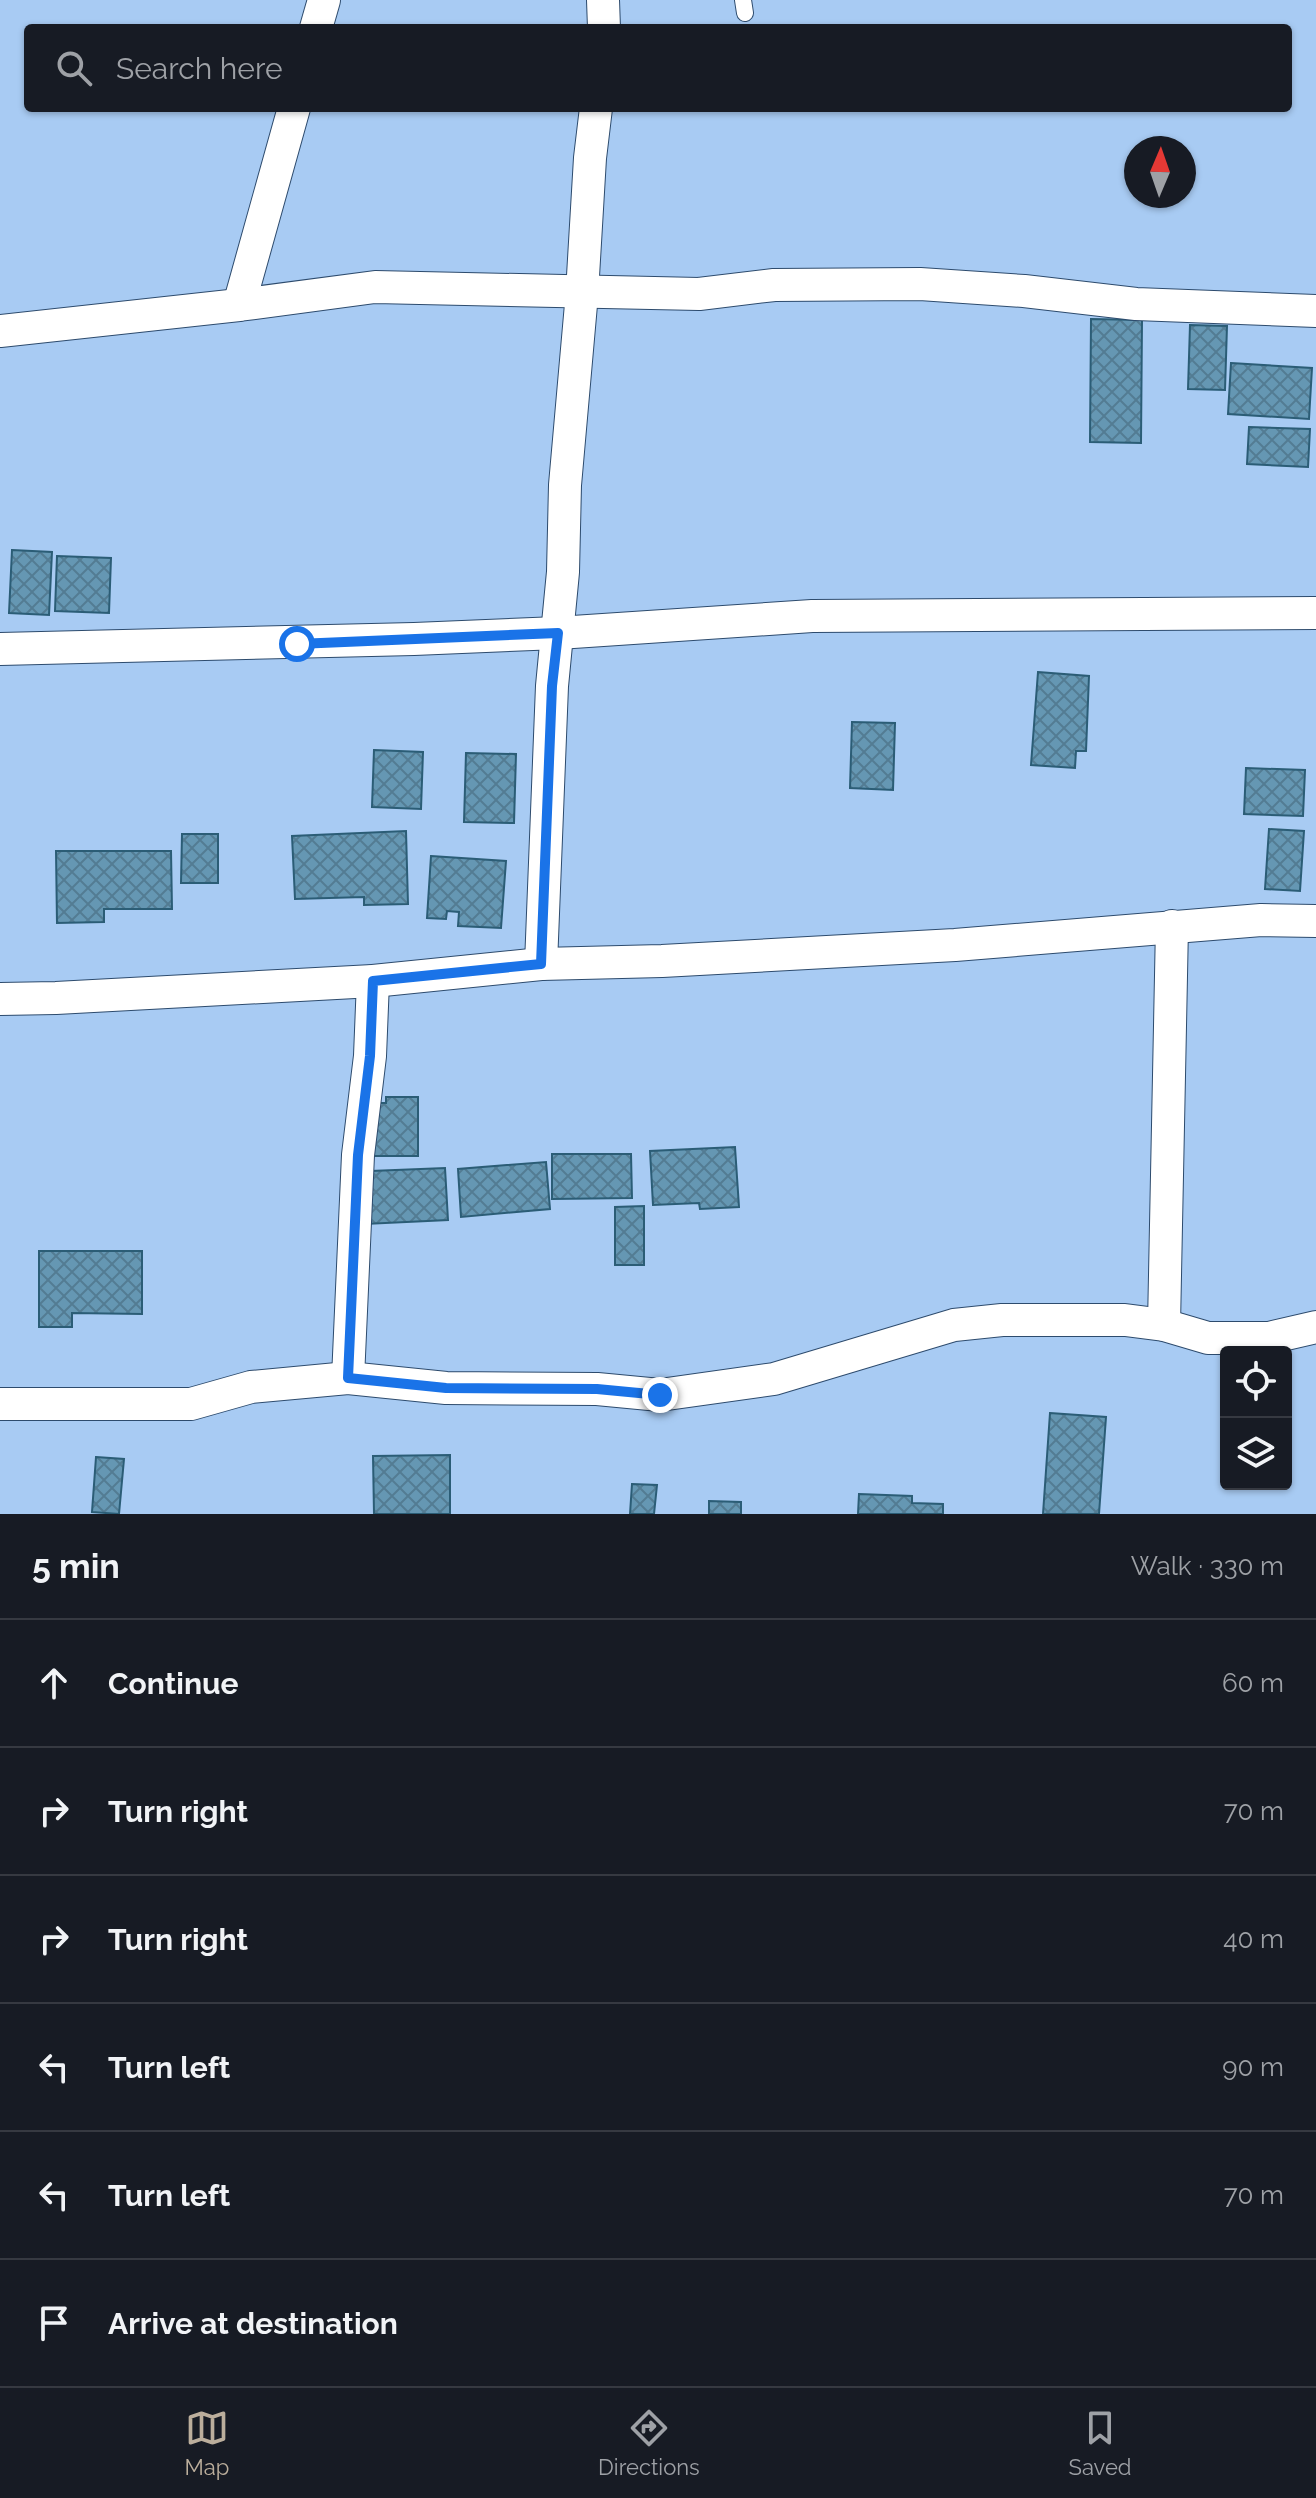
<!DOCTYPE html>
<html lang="en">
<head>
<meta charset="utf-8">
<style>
  body { margin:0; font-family:Raleway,sans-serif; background:#242831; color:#f1f3f6 }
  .controls { position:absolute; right:24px; bottom:24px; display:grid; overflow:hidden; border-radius:8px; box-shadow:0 2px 6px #0004 }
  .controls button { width:72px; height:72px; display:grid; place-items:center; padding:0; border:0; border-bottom:2px solid #363941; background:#171b24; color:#f1f3f6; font:40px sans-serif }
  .compass { position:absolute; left:1124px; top:136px; width:72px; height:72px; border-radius:50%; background:#171b24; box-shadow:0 2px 6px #0004; rotate:2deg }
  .stop { position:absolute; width:24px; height:24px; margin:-18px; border:6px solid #1a73e8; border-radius:50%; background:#fff }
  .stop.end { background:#1a73e8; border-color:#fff; box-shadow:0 2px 8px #0008 }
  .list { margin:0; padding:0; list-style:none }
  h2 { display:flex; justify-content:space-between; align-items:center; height:104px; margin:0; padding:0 32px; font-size:34px }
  h2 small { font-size:26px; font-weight:400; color:#9ea1a6 }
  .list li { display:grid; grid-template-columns:52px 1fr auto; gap:24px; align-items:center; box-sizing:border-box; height:128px; padding:0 32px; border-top:2px solid #363941 }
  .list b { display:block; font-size:30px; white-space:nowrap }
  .list em { font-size:26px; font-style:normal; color:#9ea1a6 }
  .icon { flex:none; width:44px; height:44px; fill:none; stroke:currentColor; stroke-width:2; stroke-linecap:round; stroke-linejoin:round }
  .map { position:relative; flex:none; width:1316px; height:1514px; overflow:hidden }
  .search { position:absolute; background:#171b24; box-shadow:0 2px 6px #0004; left:24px; right:24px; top:24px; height:88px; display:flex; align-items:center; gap:20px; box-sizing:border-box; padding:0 28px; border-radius:8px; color:#9ea1a6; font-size:30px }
  .sheet { height:872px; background:#171b24 }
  nav { display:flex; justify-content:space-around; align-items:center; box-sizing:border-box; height:112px; border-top:2px solid #363941; background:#171b24; font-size:22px; color:#9ea1a6 }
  nav a { display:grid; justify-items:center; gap:4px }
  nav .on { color:#bbae9c }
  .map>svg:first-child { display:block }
</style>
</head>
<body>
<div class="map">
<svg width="1316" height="1514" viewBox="0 0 1316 1514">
  <defs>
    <pattern id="building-cross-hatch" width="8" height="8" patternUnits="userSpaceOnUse" patternTransform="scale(2)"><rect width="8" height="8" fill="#6597b3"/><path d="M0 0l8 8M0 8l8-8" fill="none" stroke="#537c93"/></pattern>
  </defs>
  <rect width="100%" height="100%" fill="#a8cbf3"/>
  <g fill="url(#building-cross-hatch)" stroke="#2b5d76" stroke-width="2">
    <polygon points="1091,319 1142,320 1141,443 1090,442"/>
    <polygon points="1190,325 1227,326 1225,390 1188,389"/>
    <polygon points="1231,363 1312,368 1309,419 1228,414"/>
    <polygon points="1249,427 1310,429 1308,467 1247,464"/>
    <polygon points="12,550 52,552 49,615 9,613"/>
    <polygon points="57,556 111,558 109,613 55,611"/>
    <polygon points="1038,672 1089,676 1086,751 1076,751 1075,768 1031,765"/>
    <polygon points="852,722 895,723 893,790 850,788"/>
    <polygon points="374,750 423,752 421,809 372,807"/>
    <polygon points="466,753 516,754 514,823 464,822"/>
    <polygon points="1246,768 1305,770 1303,816 1244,814"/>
    <polygon points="1269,829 1304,831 1300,891 1265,889"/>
    <polygon points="406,831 408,904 364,905 364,897 295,899 292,836"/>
    <polygon points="182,834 218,834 218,883 181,883"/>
    <polygon points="56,851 171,851 172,909 104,909 104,922 57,923"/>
    <polygon points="431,856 506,861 501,928 458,926 459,912 447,911 446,919 427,918"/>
    <polygon points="386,1097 418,1097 418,1156 371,1156 370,1103 386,1103"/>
    <polygon points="735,1147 739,1207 700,1209 699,1203 653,1205 650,1151"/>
    <polygon points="552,1154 631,1154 632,1198 552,1199"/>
    <polygon points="546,1162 550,1209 461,1217 458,1169"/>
    <polygon points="445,1168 448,1220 365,1224 371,1171"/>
    <polygon points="644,1206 644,1265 615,1265 615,1207"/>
    <polygon points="39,1251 142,1251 142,1314 72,1313 72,1327 39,1327"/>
    <polygon points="1050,1413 1106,1417 1099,1514 1043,1514"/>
    <polygon points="450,1455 450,1514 374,1514 373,1456"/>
    <polygon points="96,1457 124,1459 119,1514 92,1512"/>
    <polygon points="632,1484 657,1485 654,1514 630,1514"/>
    <polygon points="859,1494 912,1496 912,1503 943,1504 943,1514 858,1514"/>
    <polygon points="709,1501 741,1502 741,1514 709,1514"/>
  </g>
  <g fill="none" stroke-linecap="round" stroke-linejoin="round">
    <defs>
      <polyline id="lane" points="743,0 745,13"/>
      <g id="street">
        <polyline points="603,0 604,28"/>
        <polyline points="316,28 324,0"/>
        <polyline points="239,305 294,108"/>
        <polyline points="0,331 239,305 375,287 699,294 774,285 920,284 1024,291 1136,304 1316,311"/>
        <polyline points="0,649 414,639 558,633 812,616 1316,613"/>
        <polyline points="541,964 552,686 563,572 565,485 582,293 590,158 596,108"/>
        <polyline points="0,999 56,998 373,981 541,964 662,961 955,945 1261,920 1316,921"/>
        <polyline points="1164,1325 1172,926"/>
        <polyline points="348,1378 358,1155 370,1056 373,981"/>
        <polyline points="0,1404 191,1404 251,1387 348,1378 446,1388 597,1389 660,1395 774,1379 954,1325 1002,1320 1125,1320 1164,1325 1208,1338 1269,1338 1316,1327"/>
      </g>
    </defs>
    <use href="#lane" stroke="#2d4b6d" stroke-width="18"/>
    <use href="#street" stroke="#2d4b6d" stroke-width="34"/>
    <use href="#lane" stroke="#fff" stroke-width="16"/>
    <use href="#street" stroke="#fff" stroke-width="32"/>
  </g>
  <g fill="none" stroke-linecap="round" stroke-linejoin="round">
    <polyline stroke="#1a73e8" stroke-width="10" points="297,644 558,633 552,686 541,964 373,981 370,1056 358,1155 348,1378 446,1388 597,1389 660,1395"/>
  </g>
</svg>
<div class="controls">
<button><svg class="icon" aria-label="locate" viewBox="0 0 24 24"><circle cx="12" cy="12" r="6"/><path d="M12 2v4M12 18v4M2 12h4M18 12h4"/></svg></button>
<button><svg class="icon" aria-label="layers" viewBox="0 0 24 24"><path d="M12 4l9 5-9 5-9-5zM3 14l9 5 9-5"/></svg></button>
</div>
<svg class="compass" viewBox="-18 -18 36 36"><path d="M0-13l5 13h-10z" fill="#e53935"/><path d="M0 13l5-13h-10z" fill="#9ea1a6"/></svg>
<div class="stop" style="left:297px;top:644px"></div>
<div class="stop end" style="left:660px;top:1395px"></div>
<div class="search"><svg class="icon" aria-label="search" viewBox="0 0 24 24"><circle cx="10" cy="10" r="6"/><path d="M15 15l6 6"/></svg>Search here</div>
</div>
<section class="sheet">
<h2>5 min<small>Walk · 330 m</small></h2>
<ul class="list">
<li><svg class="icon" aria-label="ahead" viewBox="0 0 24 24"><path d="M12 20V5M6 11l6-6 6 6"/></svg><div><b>Continue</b></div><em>60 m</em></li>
<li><svg class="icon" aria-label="right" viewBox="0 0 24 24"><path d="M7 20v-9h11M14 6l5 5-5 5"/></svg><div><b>Turn right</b></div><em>70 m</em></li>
<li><svg class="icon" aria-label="right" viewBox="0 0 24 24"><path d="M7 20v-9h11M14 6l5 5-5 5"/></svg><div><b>Turn right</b></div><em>40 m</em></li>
<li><svg class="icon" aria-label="left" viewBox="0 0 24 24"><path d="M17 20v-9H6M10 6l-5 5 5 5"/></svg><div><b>Turn left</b></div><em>90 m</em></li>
<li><svg class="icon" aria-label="left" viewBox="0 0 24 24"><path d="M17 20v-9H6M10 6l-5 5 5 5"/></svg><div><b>Turn left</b></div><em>70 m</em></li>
<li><svg class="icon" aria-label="arrive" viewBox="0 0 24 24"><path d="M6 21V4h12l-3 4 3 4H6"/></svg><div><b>Arrive at destination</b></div></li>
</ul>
</section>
<nav>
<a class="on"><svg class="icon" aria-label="map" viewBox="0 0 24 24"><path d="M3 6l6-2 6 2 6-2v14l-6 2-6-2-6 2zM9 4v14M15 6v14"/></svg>Map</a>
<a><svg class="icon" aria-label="directions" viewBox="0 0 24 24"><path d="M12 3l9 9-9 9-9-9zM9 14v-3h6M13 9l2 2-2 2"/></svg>Directions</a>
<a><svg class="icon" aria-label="saved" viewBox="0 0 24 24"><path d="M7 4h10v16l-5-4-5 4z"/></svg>Saved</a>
</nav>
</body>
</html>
